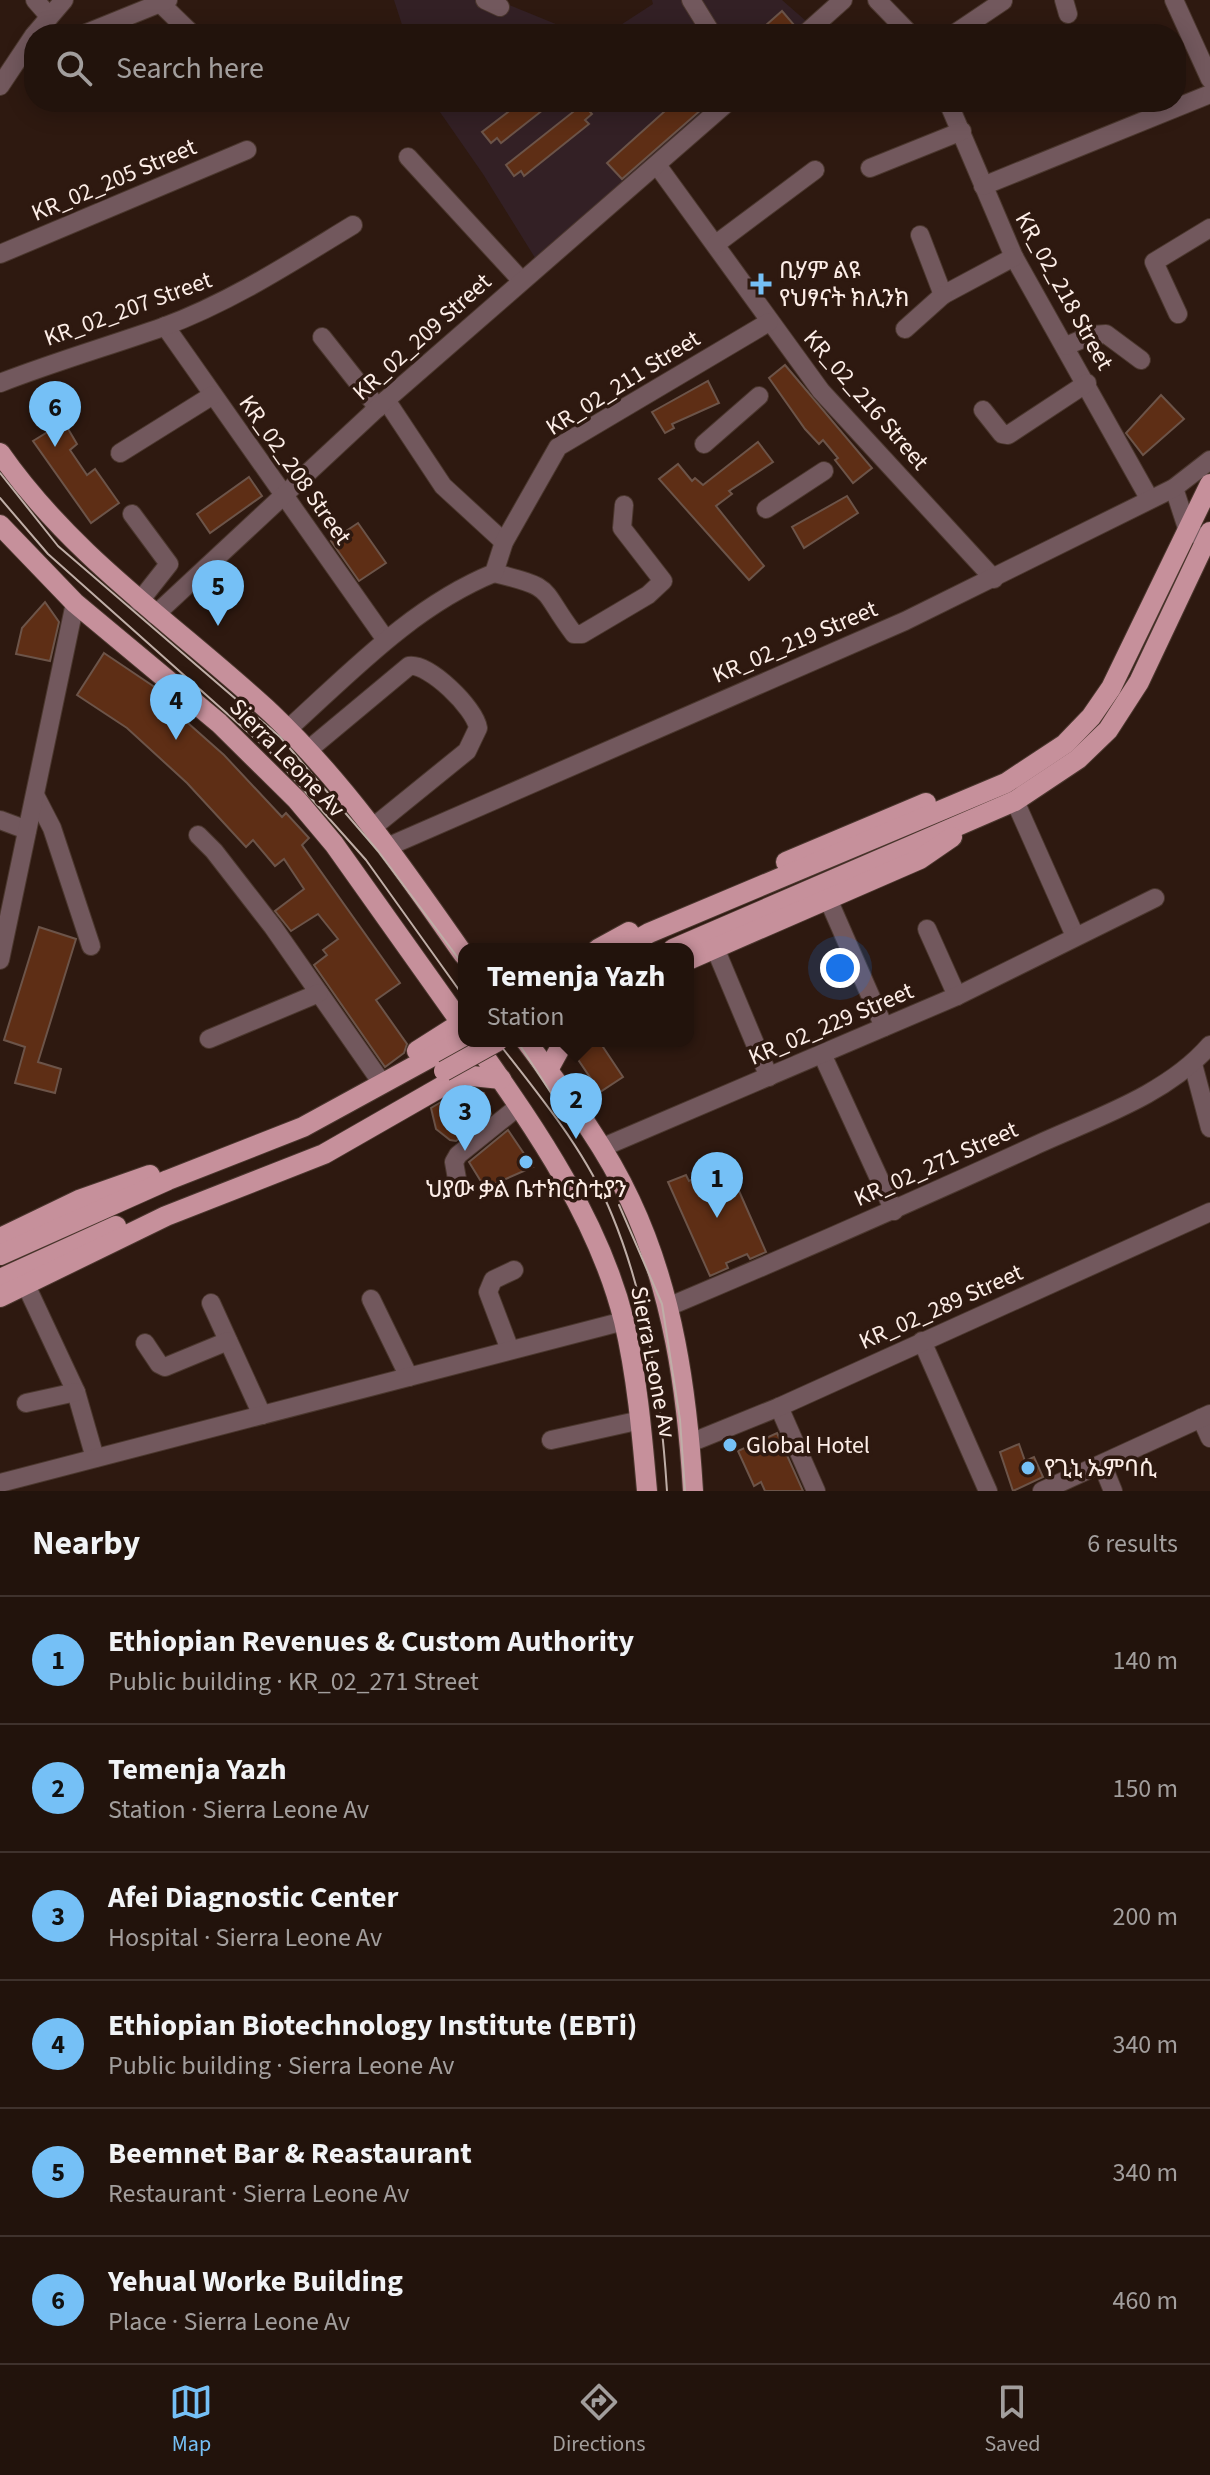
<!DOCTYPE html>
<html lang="en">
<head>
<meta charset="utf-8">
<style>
  body { margin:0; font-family:"Source Sans 3","Noto Sans Ethiopic",sans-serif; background:#2a1c15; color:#f1f3f6 }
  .you { position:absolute; left:840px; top:968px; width:28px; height:28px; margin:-20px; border:6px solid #fff; border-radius:50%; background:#1a73e8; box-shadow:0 0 0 12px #1a73e833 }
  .badge { display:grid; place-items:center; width:52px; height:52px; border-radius:50%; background:#75c0f6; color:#111; font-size:26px; font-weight:700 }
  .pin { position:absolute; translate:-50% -66px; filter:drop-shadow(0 2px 4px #0008) }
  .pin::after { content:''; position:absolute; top:42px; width:28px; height:24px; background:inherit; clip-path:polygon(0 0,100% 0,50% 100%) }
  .popup { position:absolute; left:458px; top:943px; width:236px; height:104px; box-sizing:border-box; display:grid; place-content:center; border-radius:16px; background:#22130c; filter:drop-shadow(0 2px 6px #0005); font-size:26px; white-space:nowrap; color:#a29e9d }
  .popup b { font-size:30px; color:#f1f3f6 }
  .popup::after { content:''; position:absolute; left:50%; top:100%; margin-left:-16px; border:16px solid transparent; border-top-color:#22130c }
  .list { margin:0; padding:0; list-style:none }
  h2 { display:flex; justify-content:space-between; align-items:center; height:104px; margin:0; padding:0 32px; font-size:34px }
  h2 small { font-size:26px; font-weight:400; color:#a29e9d }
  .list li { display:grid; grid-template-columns:52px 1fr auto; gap:24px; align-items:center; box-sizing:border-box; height:128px; padding:0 32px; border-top:2px solid #3f322d }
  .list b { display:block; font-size:30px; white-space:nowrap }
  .list p { margin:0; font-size:26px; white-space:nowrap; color:#a29e9d }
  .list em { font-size:26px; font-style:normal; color:#a29e9d }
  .icon { flex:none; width:44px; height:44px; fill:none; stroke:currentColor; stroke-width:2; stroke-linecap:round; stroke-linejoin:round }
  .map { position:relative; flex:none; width:1210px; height:1491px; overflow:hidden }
  .search { position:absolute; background:#22130c; box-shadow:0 4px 20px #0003; left:24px; right:24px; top:24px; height:88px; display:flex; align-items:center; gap:20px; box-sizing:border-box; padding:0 28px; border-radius:32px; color:#a29e9d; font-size:30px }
  .sheet { height:872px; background:#22130c }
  nav { display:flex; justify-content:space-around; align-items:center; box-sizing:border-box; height:112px; border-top:2px solid #3f322d; background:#22130c; font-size:22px; color:#a29e9d }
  nav a { display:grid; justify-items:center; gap:4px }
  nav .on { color:#75c0f6 }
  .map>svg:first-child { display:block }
</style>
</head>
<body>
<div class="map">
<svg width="1210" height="1491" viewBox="0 0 1210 1491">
  <rect width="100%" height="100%" fill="#2e1910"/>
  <g fill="#332025">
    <polygon points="394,0 497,0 568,29 616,28 653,4 652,0 782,0 806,21 792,34 405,34"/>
    <polygon points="433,102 716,102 537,261 483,174"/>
  </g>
  <g fill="#5e2e15" stroke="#6c5449" stroke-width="2">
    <polygon points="782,11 795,26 785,34 756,34"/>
    <polygon points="521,102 553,102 501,143 497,138 491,143 482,132"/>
    <polygon points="675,102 710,102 622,179 607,163"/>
    <polygon points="583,104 592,114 585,120 589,124 524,176 521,171 514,176 506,165"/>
    <polygon points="785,365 872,468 853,483 835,460 838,458 823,440 819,444 805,429 769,378"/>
    <polygon points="708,381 719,403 672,424 674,428 665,433 652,412"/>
    <polygon points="1161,395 1184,419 1143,455 1126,433"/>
    <polygon points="64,422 77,444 70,450 87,475 95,469 119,503 91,523 33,441"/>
    <polygon points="758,442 773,462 729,491 732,494 716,506 764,566 749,580 659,479 678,464 692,481 695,478 703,485"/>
    <polygon points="249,477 262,496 210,533 197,514"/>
    <polygon points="847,496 858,513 804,548 792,527"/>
    <polygon points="358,523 386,563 359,581 331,541"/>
    <polygon points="45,602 59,622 50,661 16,654 22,628"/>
    <polygon points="104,653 156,688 153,692 224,755 282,817 286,813 309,838 302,845 400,983 376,1000 407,1044 404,1053 385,1067 314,965 327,955 323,950 338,939 318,914 291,931 275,911 304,889 284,859 275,866 253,840 246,847 187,783 127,728 77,695"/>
    <polygon points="39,927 76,939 38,1062 61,1069 55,1093 15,1083 25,1047 4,1040"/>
    <polygon points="577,1041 599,1041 623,1077 600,1092 573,1052"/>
    <polygon points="465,1088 484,1093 491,1114 456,1141 450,1140 436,1129 431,1108"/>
    <polygon points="508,1130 533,1167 485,1188 469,1162"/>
    <polygon points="724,1157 766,1252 750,1259 747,1254 726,1263 728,1268 710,1276 668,1182 686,1175 689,1181 710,1172 707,1165"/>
    <polygon points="777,1433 803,1491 765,1491 761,1482 754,1486 738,1451"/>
    <polygon points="1019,1444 1025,1461 1034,1457 1043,1477 1013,1491 1000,1452"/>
  </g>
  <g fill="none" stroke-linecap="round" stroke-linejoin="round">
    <defs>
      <g id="minor">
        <polyline points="35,0 49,16"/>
        <polyline points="485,0 500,7"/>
        <polyline points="691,0 712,34"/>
        <polyline points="877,0 910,34"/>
        <polyline points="1064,0 1068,14"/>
        <polyline points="1174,0 1210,79"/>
        <polyline points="160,3 192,34"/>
        <polyline points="35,34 64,0"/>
        <polyline points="84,34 168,0"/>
        <polyline points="805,34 843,0"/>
        <polyline points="954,34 1003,1"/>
        <polyline points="0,86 34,35"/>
        <polyline points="948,102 1014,257 1149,498"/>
        <polyline points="408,157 521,280"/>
        <polyline points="657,165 821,391 994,579"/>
        <polyline points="870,168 962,131"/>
        <polyline points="983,186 1210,94"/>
        <polyline points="920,235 943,295 1014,257"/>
        <polyline points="716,244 815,170"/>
        <polyline points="0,254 247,150"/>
        <polyline points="1178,314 1154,262 1210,228"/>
        <polyline points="165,326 386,640"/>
        <polyline points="905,329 943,295"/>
        <polyline points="322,337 378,408"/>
        <polyline points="1066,346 1092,335 1106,334 1141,360"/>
        <path d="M0,383C54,362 109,346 163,327C231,302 292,262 353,225"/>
        <polyline points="386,400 443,486 504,542"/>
        <polyline points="983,410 1002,434 1008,435 1087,383"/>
        <polyline points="704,444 759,396"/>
        <polyline points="120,453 213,395"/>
        <polyline points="1174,488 1188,531 1195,534"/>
        <polyline points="766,509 824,471"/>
        <polyline points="132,514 169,564 139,602"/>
        <path d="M494,573C557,588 539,588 574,634H582L648,595L663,581L622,528L624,505"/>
        <polyline points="155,615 386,400 728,102"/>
        <path d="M287,730C351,672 413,606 494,573L504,542L558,447L769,322"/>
        <path d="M307,751L409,666C429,663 475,708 478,728L467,751L372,828"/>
        <polyline points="36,797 52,828 91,946"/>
        <polyline points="1015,801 1075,936"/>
        <polyline points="0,820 27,830"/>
        <polyline points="198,835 214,851 273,927 377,1076"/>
        <polyline points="387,847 905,621 1174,488 1210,460"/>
        <polyline points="828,899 884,1027"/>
        <polyline points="927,929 957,996"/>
        <polyline points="715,948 769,1077"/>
        <polyline points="0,960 75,603"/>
        <polyline points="209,1039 319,993"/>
        <polyline points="822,1054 894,1211"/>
        <polyline points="1193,1064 1210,1128"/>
        <polyline points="601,1148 957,996 1155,898"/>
        <polyline points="459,1190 454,1162 458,1155 519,1106"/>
        <polyline points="25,1283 76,1392 95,1458"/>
        <polyline points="371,1299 409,1377"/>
        <polyline points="211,1303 262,1415"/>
        <path d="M670,1306C791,1255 912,1202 1032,1147C1092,1119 1166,1096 1210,1045"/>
        <polyline points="922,1341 988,1491"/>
        <polyline points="145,1343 159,1364 165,1367 228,1341"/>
        <polyline points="510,1350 488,1292 493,1280 514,1270"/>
        <polyline points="26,1403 76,1392"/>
        <polyline points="779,1407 816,1491"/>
        <polyline points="1201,1418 1210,1438"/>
        <polyline points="551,1440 641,1420"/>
        <polyline points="690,1443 779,1407 1210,1212"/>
        <polyline points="1102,1464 1113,1491"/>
        <polyline points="0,1483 624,1321"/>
        <polyline points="1042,1491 1210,1414"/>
      </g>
      <g id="major">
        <path d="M0,453C73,558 178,627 271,713C346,784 405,871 464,955"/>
        <polyline points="0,525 75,603 219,723 297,800 334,844 464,1027"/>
        <polyline points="786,862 926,803"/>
        <polyline points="598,949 629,932"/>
        <polyline points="621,949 649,933 1006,783 1065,744 1091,717 1111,688 1210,484"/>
        <polyline points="673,949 1015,801 1078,759 1108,730 1139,682 1210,532"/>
        <polyline points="688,960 920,859 952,837"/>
        <path d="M474,1041C534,1127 598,1217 624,1321C637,1376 642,1434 647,1491"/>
        <path d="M526,1041C563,1091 604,1143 630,1200C673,1291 687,1391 693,1491"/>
        <polyline points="417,1051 461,1023"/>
        <polyline points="548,1070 564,1041"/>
        <polyline points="0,1238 79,1200 150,1175"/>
        <polyline points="0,1255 168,1180 303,1127 464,1039"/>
        <polyline points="0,1279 116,1226"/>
        <polyline points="0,1297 166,1216 324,1154 462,1075 501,1079"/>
      </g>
    </defs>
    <use href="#minor" stroke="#4b372e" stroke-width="20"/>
    <use href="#major" stroke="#4b372e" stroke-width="22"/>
    <use href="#minor" stroke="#72585d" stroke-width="18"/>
    <use href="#major" stroke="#c6909b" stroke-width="20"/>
    <g stroke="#bfaea7" stroke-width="2">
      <polyline points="0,473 58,546 280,737 378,851 464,966"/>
      <polyline points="0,498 48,554 269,751 366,860 464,997"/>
      <path d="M497,1041C539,1095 586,1151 612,1215C648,1302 661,1398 667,1491"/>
      <polyline points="517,1041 555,1099"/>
      <polyline points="619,1205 662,1304 680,1420 685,1491"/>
    </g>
    <defs>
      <polyline id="major-bridge" points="444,1071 498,1041"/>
    </defs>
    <use href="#major-bridge" stroke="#4b372e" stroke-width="22" stroke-linecap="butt"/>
    <use href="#major-bridge" stroke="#c6909b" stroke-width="20"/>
  </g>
  <g fill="#75c0f6" stroke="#2e1910" stroke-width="3">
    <path d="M757 272h8v8h8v8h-8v8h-8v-8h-8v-8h8z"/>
    <circle cx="526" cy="1162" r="8"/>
    <circle cx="730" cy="1445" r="8"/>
    <circle cx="1028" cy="1468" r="8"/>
  </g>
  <g text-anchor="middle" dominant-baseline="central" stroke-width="7" stroke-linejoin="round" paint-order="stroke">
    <g font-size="24" fill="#fcede7" stroke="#2e1910">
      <text transform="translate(114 180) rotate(-23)">KR_02_205 Street</text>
      <text transform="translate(1064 291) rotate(61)">KR_02_218 Street</text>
      <text transform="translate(128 309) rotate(-20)">KR_02_207 Street</text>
      <text transform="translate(422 337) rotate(-42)">KR_02_209 Street</text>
      <text transform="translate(623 383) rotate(-32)">KR_02_211 Street</text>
      <text transform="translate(866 400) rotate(49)">KR_02_216 Street</text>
      <text transform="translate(295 470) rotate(55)">KR_02_208 Street</text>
      <text transform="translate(795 642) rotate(-23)">KR_02_219 Street</text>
      <text transform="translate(287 758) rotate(46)">Sierra Leone Av</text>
      <text transform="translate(831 1024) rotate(-23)">KR_02_229 Street</text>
      <text transform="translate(936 1164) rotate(-24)">KR_02_271 Street</text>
      <text transform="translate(941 1307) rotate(-24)">KR_02_289 Street</text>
      <text transform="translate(653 1362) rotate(79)">Sierra Leone Av</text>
    </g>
    <g font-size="24" fill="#fcede7" stroke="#2e1910" text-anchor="start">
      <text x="779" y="270">ቢሃም ልዩ<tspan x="779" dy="28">የህፃናት ክሊንክ</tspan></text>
      <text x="526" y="1189" text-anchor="middle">ህያው ቃል ቤተክርስቲያን</text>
      <text x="746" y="1445">Global Hotel</text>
      <text x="1044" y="1468">የጊኒ ኤምባሲ</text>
    </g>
  </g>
</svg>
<div class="you"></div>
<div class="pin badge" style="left:717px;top:1218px">1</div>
<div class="pin badge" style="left:576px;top:1139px">2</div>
<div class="popup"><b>Temenja Yazh</b>Station</div>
<div class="pin badge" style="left:465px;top:1151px">3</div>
<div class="pin badge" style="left:176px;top:740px">4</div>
<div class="pin badge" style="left:218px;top:626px">5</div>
<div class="pin badge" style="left:55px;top:447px">6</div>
<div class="search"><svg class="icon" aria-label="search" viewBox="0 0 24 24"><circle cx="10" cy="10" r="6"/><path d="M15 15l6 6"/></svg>Search here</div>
</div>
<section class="sheet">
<h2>Nearby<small>6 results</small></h2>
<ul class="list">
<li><span class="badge">1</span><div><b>Ethiopian Revenues &amp; Custom Authority</b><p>Public building · KR_02_271 Street</p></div><em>140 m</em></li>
<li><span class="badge">2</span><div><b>Temenja Yazh</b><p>Station · Sierra Leone Av</p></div><em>150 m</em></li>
<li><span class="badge">3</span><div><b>Afei Diagnostic Center</b><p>Hospital · Sierra Leone Av</p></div><em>200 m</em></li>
<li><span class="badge">4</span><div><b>Ethiopian Biotechnology Institute (EBTi)</b><p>Public building · Sierra Leone Av</p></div><em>340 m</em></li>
<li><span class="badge">5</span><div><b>Beemnet Bar &amp; Reastaurant</b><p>Restaurant · Sierra Leone Av</p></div><em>340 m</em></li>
<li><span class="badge">6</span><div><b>Yehual Worke Building</b><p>Place · Sierra Leone Av</p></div><em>460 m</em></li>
</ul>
</section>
<nav>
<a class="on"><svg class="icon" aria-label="map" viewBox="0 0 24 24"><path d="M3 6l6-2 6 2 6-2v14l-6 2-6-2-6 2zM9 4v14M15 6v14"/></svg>Map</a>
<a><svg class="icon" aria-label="directions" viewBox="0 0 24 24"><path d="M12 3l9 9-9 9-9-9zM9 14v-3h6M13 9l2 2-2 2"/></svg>Directions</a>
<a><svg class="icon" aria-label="saved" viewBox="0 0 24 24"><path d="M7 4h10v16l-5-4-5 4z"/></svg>Saved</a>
</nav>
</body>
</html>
